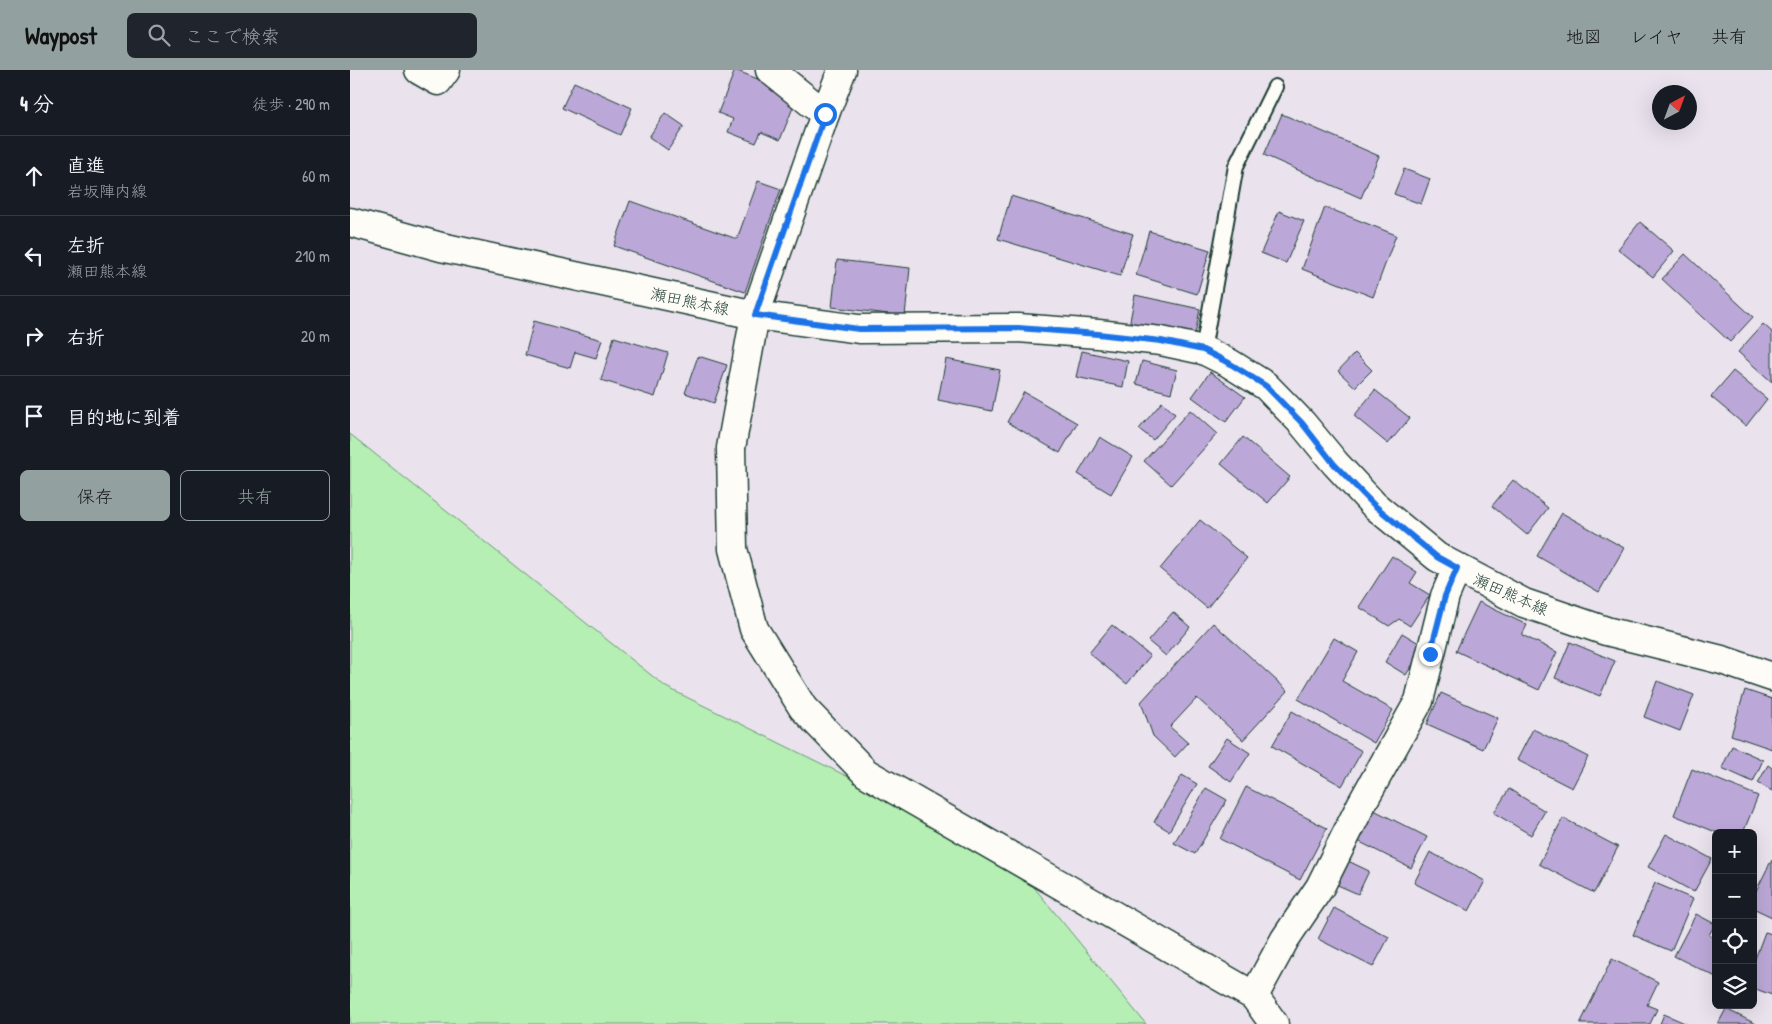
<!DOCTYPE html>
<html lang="ja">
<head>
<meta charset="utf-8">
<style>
  body { margin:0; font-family:"Patrick Hand","Klee One",sans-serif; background:#20242c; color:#f1f3f6 }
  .controls { position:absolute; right:15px; bottom:15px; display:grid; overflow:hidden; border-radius:8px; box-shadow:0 5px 20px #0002 }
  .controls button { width:45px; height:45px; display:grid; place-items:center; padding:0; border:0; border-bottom:1px solid #363941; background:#171b24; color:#f1f3f6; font:25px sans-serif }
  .compass { position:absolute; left:1302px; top:15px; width:45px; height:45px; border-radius:50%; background:#171b24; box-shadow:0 5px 20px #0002; rotate:41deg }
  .stop { position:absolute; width:15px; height:15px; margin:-11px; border:4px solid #1a73e8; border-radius:50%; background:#fff }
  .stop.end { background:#1a73e8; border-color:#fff; box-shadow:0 1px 5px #0008 }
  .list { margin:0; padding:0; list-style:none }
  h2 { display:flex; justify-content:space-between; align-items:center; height:65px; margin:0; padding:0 20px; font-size:21px }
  h2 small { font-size:16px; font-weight:400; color:#9ea1a6 }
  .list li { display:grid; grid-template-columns:32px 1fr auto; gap:15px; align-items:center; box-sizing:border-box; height:80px; padding:0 20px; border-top:1px solid #363941 }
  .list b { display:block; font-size:19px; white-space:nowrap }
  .list p { margin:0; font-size:16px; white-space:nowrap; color:#9ea1a6 }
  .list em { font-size:16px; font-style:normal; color:#9ea1a6 }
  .actions { display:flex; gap:10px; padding:15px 20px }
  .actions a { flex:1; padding:11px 0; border:1px solid #92a19f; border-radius:8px; text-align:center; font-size:18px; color:#92a19f }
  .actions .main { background:#92a19f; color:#111 }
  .icon { flex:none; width:28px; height:28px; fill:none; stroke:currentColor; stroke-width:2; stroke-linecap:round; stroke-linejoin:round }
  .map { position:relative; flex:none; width:1422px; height:954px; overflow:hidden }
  header { display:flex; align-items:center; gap:30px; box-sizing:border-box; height:70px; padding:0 25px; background:#92a19f; color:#111 }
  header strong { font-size:24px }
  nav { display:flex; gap:28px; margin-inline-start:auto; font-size:18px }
  .search { width:350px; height:45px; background:#20242c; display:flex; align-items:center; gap:12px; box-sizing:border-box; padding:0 18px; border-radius:8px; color:#9ea1a6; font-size:19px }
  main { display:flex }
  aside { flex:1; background:#171b24 }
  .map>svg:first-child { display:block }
</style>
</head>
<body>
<header>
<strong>Waypost</strong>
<div class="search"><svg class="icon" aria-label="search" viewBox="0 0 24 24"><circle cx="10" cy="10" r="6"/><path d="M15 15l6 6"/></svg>ここで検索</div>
<nav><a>地図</a><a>レイヤ</a><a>共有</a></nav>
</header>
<main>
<aside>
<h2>4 分<small>徒歩 · 290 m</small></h2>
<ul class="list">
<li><svg class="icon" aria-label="ahead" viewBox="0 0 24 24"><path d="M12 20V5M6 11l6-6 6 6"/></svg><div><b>直進</b><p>岩坂陣内線</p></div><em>60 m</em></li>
<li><svg class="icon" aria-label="left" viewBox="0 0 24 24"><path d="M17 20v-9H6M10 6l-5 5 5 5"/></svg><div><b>左折</b><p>瀬田熊本線</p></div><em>210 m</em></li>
<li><svg class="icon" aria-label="right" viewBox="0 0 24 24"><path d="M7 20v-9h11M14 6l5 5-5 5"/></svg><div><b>右折</b></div><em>20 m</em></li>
<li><svg class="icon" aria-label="arrive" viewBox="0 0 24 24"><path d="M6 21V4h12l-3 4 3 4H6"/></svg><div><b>目的地に到着</b></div></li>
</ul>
<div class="actions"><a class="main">保存</a><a>共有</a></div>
</aside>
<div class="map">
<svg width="1422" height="954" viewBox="0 0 1422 954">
  <rect width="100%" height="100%" fill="#eae3ee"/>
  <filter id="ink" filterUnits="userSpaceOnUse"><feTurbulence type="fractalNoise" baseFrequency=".02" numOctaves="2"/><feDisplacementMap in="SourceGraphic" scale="10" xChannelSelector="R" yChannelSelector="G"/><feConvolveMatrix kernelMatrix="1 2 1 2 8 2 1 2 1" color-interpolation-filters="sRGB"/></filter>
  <g filter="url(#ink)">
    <polygon fill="#b5efb3" stroke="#6a9674" points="0,364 316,617 539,727 683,816 796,954 0,954"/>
    <g fill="#bca8d8" stroke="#1f3d34">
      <polygon points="385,0 448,25 430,70 411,62 406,73 378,62 383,49 368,43"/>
      <polygon points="224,12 282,38 270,65 212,38"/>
      <polygon points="315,43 334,56 318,80 299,67"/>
      <polygon points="932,44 1029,86 1011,128 914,85"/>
      <polygon points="1054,99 1080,109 1071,134 1044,124"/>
      <polygon points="408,111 431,119 395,222 264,176 280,131 387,169"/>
      <polygon points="661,126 783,164 770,206 648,169"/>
      <polygon points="975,137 1046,165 1023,227 952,199"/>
      <polygon points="929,141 954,151 936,193 911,183"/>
      <polygon points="1290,152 1324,181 1303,207 1268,179"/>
      <polygon points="799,161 860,180 847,224 786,205"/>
      <polygon points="1335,184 1403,247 1380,272 1312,209"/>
      <polygon points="487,190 560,198 555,246 482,237"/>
      <polygon points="785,225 850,239 844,270 779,256"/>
      <polygon points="184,251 252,270 246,288 225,282 220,298 175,285"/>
      <polygon points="1413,254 1422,262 1422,312 1388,282"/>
      <polygon points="264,267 318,283 305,327 251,310"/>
      <polygon points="732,281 778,291 773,317 726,307"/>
      <polygon points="1005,283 1022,300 1005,317 988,301"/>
      <polygon points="348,286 377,295 364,333 335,323"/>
      <polygon points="596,289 650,300 642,341 588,330"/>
      <polygon points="792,291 827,300 821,323 786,314"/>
      <polygon points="1383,301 1417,329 1396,356 1361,327"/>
      <polygon points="860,302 895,327 876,352 842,327"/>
      <polygon points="1025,320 1060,348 1038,374 1004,346"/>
      <polygon points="674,322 727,353 710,383 657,352"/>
      <polygon points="812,332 825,344 803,370 789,359"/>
      <polygon points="840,340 867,364 821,415 794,391"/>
      <polygon points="750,367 783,387 761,424 728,404"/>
      <polygon points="893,367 940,407 918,433 871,394"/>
      <polygon points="1163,410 1198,438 1177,465 1142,436"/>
      <polygon points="1212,443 1274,478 1249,522 1187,486"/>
      <polygon points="850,450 897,488 857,538 810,499"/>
      <polygon points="1042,486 1067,502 1060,513 1080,525 1060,556 1049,549 1039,556 1009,537"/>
      <polygon points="1129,532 1177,555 1172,565 1207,582 1189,620 1106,581"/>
      <polygon points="823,542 840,557 816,586 798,571"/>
      <polygon points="863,553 938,621 893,670 847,628 820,657 838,673 825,687 803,666 791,632"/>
      <polygon points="762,555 800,586 777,614 739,583"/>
      <polygon points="1052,563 1074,576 1056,605 1035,592"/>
      <polygon points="984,568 1008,582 992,611 1043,640 1024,673 948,629"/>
      <polygon points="1220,572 1265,591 1250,626 1205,608"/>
      <polygon points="1307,611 1344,625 1330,661 1294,647"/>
      <polygon points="1395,620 1422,629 1422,679 1381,665"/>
      <polygon points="1091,623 1148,648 1133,679 1077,654"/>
      <polygon points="942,641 1012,681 992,716 922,676"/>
      <polygon points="1183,659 1238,687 1222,718 1167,690"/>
      <polygon points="877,668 900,683 881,712 858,696"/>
      <polygon points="1382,676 1413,690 1403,712 1372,698"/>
      <polygon points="1418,695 1422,698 1422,721 1408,713"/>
      <polygon points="1342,699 1408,726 1393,763 1368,763 1324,745"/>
      <polygon points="832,705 847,714 819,761 804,752"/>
      <polygon points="896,717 977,758 950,810 870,769"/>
      <polygon points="856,718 877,730 845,784 824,773"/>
      <polygon points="1159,719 1195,741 1181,765 1144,743"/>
      <polygon points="1022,739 1077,767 1061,798 1006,770"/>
      <polygon points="1213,748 1268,777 1244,823 1189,794"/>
      <polygon points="1316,764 1362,789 1344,822 1298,797"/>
      <polygon points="1080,782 1135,811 1119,841 1064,813"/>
      <polygon points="994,789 1019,801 1008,824 983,813"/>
      <polygon points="1422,789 1422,847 1403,838 1403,827"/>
      <polygon points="1305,813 1343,829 1321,881 1283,865"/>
      <polygon points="984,838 1039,867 1023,897 968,869"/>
      <polygon points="1346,844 1365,854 1359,865 1366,869 1366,907 1324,886"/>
      <polygon points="1415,862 1422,864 1422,925 1403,918 1403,894"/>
      <polygon points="1262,889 1308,912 1297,935 1307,939 1300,954 1230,954"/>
      <polygon points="1376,939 1406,954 1368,954"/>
      <polygon points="1314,944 1337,954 1310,954"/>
    </g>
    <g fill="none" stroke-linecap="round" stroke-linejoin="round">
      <defs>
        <polyline id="service" points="853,280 886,96 925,17"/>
        <g id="minor">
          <polyline points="69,0 88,11 96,0"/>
          <polyline points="420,0 475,44"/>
          <polyline points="924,954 904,926 935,869 970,817 1012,733 1069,631 1095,526 1107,498"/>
        </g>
        <polyline id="tertiary" points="405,245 381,378 383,479 404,559 453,638 516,703 904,926"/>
        <g id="secondary">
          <polyline points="0,152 91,177 405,245 509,259 668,258 748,264 811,271 853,280 879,293 916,316 952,353 985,393 1024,435 1087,487 1174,533 1256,561 1372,590 1422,607"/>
          <polyline points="405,245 475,44 492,0"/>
        </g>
      </defs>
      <use href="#service" stroke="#1f3d34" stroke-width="18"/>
      <use href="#minor" stroke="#1f3d34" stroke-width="31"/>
      <use href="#tertiary" stroke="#1f3d34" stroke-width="31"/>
      <use href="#secondary" stroke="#1f3d34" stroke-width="31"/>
      <use href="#service" stroke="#fdfcf7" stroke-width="14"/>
      <use href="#minor" stroke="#fdfcf7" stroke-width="28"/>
      <use href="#tertiary" stroke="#fdfcf7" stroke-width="28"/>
      <use href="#secondary" stroke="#fdfcf7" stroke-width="28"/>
    </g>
  </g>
  <g fill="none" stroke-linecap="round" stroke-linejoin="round" filter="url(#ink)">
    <polyline stroke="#1a73e8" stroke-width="6" points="475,44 405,245 509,259 668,258 748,264 811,271 853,280 879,293 916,316 952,353 984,394 1024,435 1087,487 1107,498 1095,526 1080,584"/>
  </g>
  <g text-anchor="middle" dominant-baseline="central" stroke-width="4" stroke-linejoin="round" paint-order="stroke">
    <g font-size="16" fill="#1f3d34" stroke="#fdfcf7">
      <text transform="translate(340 231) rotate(12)">瀬田熊本線</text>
      <text transform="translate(1161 524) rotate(24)">瀬田熊本線</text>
    </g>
  </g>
</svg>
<div class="controls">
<button>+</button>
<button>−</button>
<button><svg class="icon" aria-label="locate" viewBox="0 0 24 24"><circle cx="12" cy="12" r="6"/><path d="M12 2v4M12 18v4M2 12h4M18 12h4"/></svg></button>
<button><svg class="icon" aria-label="layers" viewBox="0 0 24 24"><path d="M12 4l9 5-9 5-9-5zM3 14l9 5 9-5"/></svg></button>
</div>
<svg class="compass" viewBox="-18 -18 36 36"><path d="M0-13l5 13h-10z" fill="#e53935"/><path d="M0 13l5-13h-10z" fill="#9ea1a6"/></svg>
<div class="stop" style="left:475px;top:44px"></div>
<div class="stop end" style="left:1080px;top:584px"></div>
</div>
</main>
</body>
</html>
